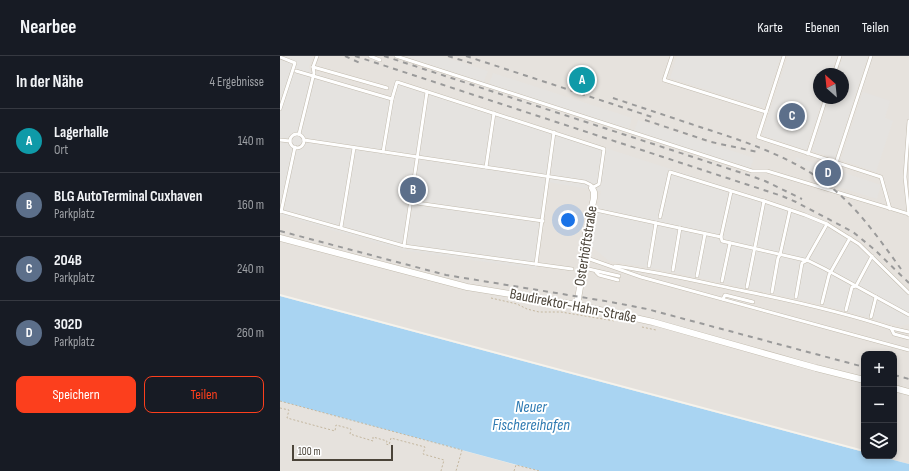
<!DOCTYPE html>
<html lang="de">
<head>
<meta charset="utf-8">
<style>
  body { margin:0; font-family:"Sofia Sans Condensed",sans-serif; background:#242831; color:#f1f3f6 }
  .controls { position:absolute; right:12px; bottom:12px; display:grid; overflow:hidden; border-radius:8px; box-shadow:0 2px 6px #0003 }
  .controls button { width:36px; height:36px; display:grid; place-items:center; padding:0; border:0; border-bottom:1px solid #363941; background:#171b24; color:#f1f3f6; font:20px sans-serif }
  .compass { position:absolute; left:533px; top:12px; width:36px; height:36px; border-radius:50%; background:#171b24; box-shadow:0 2px 6px #0003; rotate:333deg }
  .scale { position:absolute; left:12px; bottom:10px; width:101px; box-sizing:border-box; padding-left:4px; border:2px solid #4b4439; border-top:0; font-size:11px; line-height:14px; white-space:nowrap; color:#4b4439; -webkit-text-stroke:3px #fff; paint-order:stroke }
  .you { position:absolute; left:288px; top:164px; width:14px; height:14px; margin:-10px; border:3px solid #fff; border-radius:50%; background:#1a73e8; box-shadow:0 0 0 6px #1a73e833 }
  .badge { display:grid; place-items:center; width:26px; height:26px; border-radius:50%; background:#fc3f1d; color:#fff; font-size:13px; font-weight:700 }
  .pin { position:absolute; translate:-50% -50%; border:2px solid #fff; box-shadow:0 1px 4px #0006 }
  .list { margin:0; padding:0; list-style:none }
  h2 { display:flex; justify-content:space-between; align-items:center; height:52px; margin:0; padding:0 16px; font-size:17px }
  h2 small { font-size:13px; font-weight:400; color:#9ea1a6 }
  .list li { display:grid; grid-template-columns:26px 1fr auto; gap:12px; align-items:center; box-sizing:border-box; height:64px; padding:0 16px; border-top:1px solid #363941 }
  .list b { display:block; font-size:15px; white-space:nowrap }
  .list p { margin:0; font-size:13px; white-space:nowrap; color:#9ea1a6 }
  .list em { font-size:13px; font-style:normal; color:#9ea1a6 }
  .actions { display:flex; gap:8px; padding:12px 16px }
  .actions a { flex:1; padding:9px 0; border:1px solid #fc3f1d; border-radius:8px; text-align:center; font-size:14px; color:#fc3f1d }
  .actions .main { background:#fc3f1d; color:#fff }
  .icon { flex:none; width:22px; height:22px; fill:none; stroke:currentColor; stroke-width:2; stroke-linecap:round; stroke-linejoin:round }
  .map { position:relative; flex:none; width:629px; height:415px; overflow:hidden }
  header { display:flex; align-items:center; gap:24px; box-sizing:border-box; height:56px; padding:0 20px; background:#171b24; border-bottom:1px solid #363941 }
  header strong { font-size:19px }
  nav { display:flex; gap:22px; margin-inline-start:auto; font-size:14px }
  main { display:flex }
  aside { flex:1; background:#171b24 }
  .map>svg:first-child { display:block }
</style>
</head>
<body>
<header>
<strong>Nearbee</strong>
<nav><a>Karte</a><a>Ebenen</a><a>Teilen</a></nav>
</header>
<main>
<aside>
<h2>In der Nähe<small>4 Ergebnisse</small></h2>
<ul class="list">
<li><span class="badge" style="background:#0f9aa8">A</span><div><b>Lagerhalle</b><p>Ort</p></div><em>140 m</em></li>
<li><span class="badge" style="background:#5c6f8a">B</span><div><b>BLG AutoTerminal Cuxhaven</b><p>Parkplatz</p></div><em>160 m</em></li>
<li><span class="badge" style="background:#5c6f8a">C</span><div><b>204B</b><p>Parkplatz</p></div><em>240 m</em></li>
<li><span class="badge" style="background:#5c6f8a">D</span><div><b>302D</b><p>Parkplatz</p></div><em>260 m</em></li>
</ul>
<div class="actions"><a class="main">Speichern</a><a>Teilen</a></div>
</aside>
<div class="map">
<svg width="629" height="415" viewBox="0 0 629 415">
  <rect width="100%" height="100%" fill="#f6f3ec"/>
  <g fill="#e6e2dd" fill-rule="evenodd">
    <path d="M0,0H629V408L598,400H614V298H584V396L0,240ZM539,18H563V42H539Z"/>
    <polygon points="0,345 236,409 260,415 0,415"/>
  </g>
  <g fill="#e5e3e0">
    <polygon points="0,0 32,0 29,11 30,16 110,41 115,24 511,152 546,166 571,181 593,198 629,234 629,268 621,270 528,245 377,213 329,205 311,190 321,135 268,126 256,213 121,194 0,159"/>
    <polygon points="122,0 161,0 208,15 204,26"/>
    <polygon points="397,0 501,0 484,52 390,22"/>
    <polygon points="508,0 557,0 551,18 539,18 539,42 543,42 526,94 482,79"/>
    <polygon points="563,0 588,0 555,102 532,95 549,42 563,42 563,18 557,18"/>
    <polygon points="213,17 352,62 349,73 209,28"/>
    <polygon points="583,36 610,45 605,62 613,65 596,116 561,104"/>
    <polygon points="358,64 474,102 470,113 354,75"/>
    <polygon points="516,101 601,129 597,143 552,129 515,105"/>
  </g>
  <polygon fill="#a9d4f2" points="0,240 584,396 584,400 598,400 629,408 629,415 260,415 0,345"/>
  <polygon fill="#f6f3ec" points="0,238 584,394 584,396 0,240"/>
  <g fill="none" stroke-linecap="round" stroke-linejoin="round">
    <defs>
      <g id="lane">
        <polyline points="90,0 100,4"/>
        <polyline points="116,0 472,115 487,115 629,158"/>
        <polyline points="392,0 384,24 486,56"/>
        <polyline points="504,0 478,81 601,121 610,153"/>
        <polyline points="0,1 15,7 0,53"/>
        <polyline points="33,11 107,32"/>
        <polyline points="16,15 112,43"/>
        <polyline points="554,18 560,0"/>
        <polyline points="629,65 625,121 629,159"/>
        <polyline points="19,78 34,17 33,11 37,0"/>
        <circle cx="17" cy="85" r="7"/>
        <polyline points="0,84 10,85"/>
        <polyline points="24,84 305,126 311,129 312,132 319,128 324,93 117,26 112,43 103,96"/>
        <polyline points="528,98 546,42"/>
        <polyline points="556,107 591,0"/>
        <polyline points="206,111 214,57"/>
        <polyline points="130,146 263,165"/>
        <polyline points="311,153 441,181 451,136"/>
        <polyline points="0,155 124,190 292,213"/>
        <polyline points="1,156 15,91"/>
        <polyline points="380,161 390,116 484,145 525,159 547,168 579,188 629,237"/>
        <polyline points="61,171 74,92"/>
        <polyline points="441,181 442,185 529,205 545,213 629,259"/>
        <polyline points="124,190 147,36"/>
        <polyline points="304,201 361,221 629,294"/>
        <polyline points="256,208 274,76"/>
        <path d="M335,210C379,216 421,226 464,235C513,245 563,256 611,272L614,278L629,282"/>
        <polyline points="369,210 376,167"/>
        <polyline points="304,212 339,220"/>
        <polyline points="393,214 400,172"/>
        <polyline points="316,216 319,219 338,224"/>
        <polyline points="417,220 425,178"/>
        <polyline points="442,225 450,187"/>
        <polyline points="467,231 484,145"/>
        <polyline points="492,236 498,202 500,199 510,154"/>
        <polyline points="516,241 522,207 526,205 547,168"/>
        <polyline points="443,243 445,239 473,246"/>
        <polyline points="542,247 549,219 570,182"/>
        <polyline points="566,254 572,231 576,230 592,200"/>
        <polyline points="591,261 596,241"/>
        <polyline points="611,272 629,276"/>
      </g>
      <g id="street">
        <polyline points="0,182 187,231 297,249 373,266 536,312 584,324"/>
        <polyline points="297,249 304,207 304,190 306,177 314,142 314,136 312,132"/>
        <polyline points="614,332 629,336"/>
      </g>
    </defs>
    <use href="#lane" stroke="#c2bbae" stroke-width="4"/>
    <use href="#street" stroke="#c2bbae" stroke-width="7"/>
    <g stroke="#c4b79f" stroke-width="1" stroke-dasharray="2 2" stroke-linecap="butt">
      <polyline points="211,242 237,248 247,253 259,256 281,256 335,265"/>
      <polyline points="362,271 376,274"/>
      <polyline points="0,345 182,394 176,415"/>
      <polyline points="0,352 9,354 7,362 55,375 56,369 71,373 70,378 93,385 93,381 107,385 106,388 109,389 111,382 145,391 143,398 164,404 161,415"/>
      <polyline points="234,415 236,409 260,415"/>
    </g>
    <use href="#lane" stroke="#fff" stroke-width="3"/>
    <use href="#street" stroke="#fff" stroke-width="6"/>
    <g stroke="#9a9a9a" stroke-width="2" stroke-dasharray="5 5" stroke-linecap="butt">
      <polyline points="65,0 80,7"/>
      <polyline points="75,0 502,140 516,146 573,176 595,194 629,227"/>
      <polyline points="104,0 471,120 485,125 522,143"/>
      <polyline points="168,0 194,8"/>
      <polyline points="186,0 375,62"/>
      <path d="M333,42C363,52 393,62 423,72C470,87 521,104 559,138C583,159 602,187 621,213"/>
      <polyline points="365,64 431,86 478,96"/>
      <polyline points="0,175 166,219 331,246 367,253 584,311"/>
      <polyline points="614,319 629,323"/>
    </g>
  </g>
  <g text-anchor="middle" dominant-baseline="central" stroke-width="4" stroke-linejoin="round" paint-order="stroke">
    <g font-size="15" fill="#4b4439" stroke="#fff">
      <text transform="translate(306 190) rotate(-81)">Osterhöftstraße</text>
      <text transform="translate(293 250) rotate(11)">Baudirektor-Hahn-Straße</text>
    </g>
    <g font-size="16" font-style="italic" fill="#2e7ab2" stroke="#fff">
      <text x="251" y="351">Neuer<tspan x="251" dy="18">Fischereihafen</tspan></text>
    </g>
  </g>
</svg>
<div class="controls">
<button>+</button>
<button>−</button>
<button><svg class="icon" aria-label="layers" viewBox="0 0 24 24"><path d="M12 4l9 5-9 5-9-5zM3 14l9 5 9-5"/></svg></button>
</div>
<svg class="compass" viewBox="-18 -18 36 36"><path d="M0-13l5 13h-10z" fill="#e53935"/><path d="M0 13l5-13h-10z" fill="#9ea1a6"/></svg>
<div class="scale">100 m</div>
<div class="you"></div>
<div class="pin badge" style="left:302px;top:24px;background:#0f9aa8">A</div>
<div class="pin badge" style="left:133px;top:134px;background:#5c6f8a">B</div>
<div class="pin badge" style="left:512px;top:60px;background:#5c6f8a">C</div>
<div class="pin badge" style="left:548px;top:117px;background:#5c6f8a">D</div>
</div>
</main>
</body>
</html>
